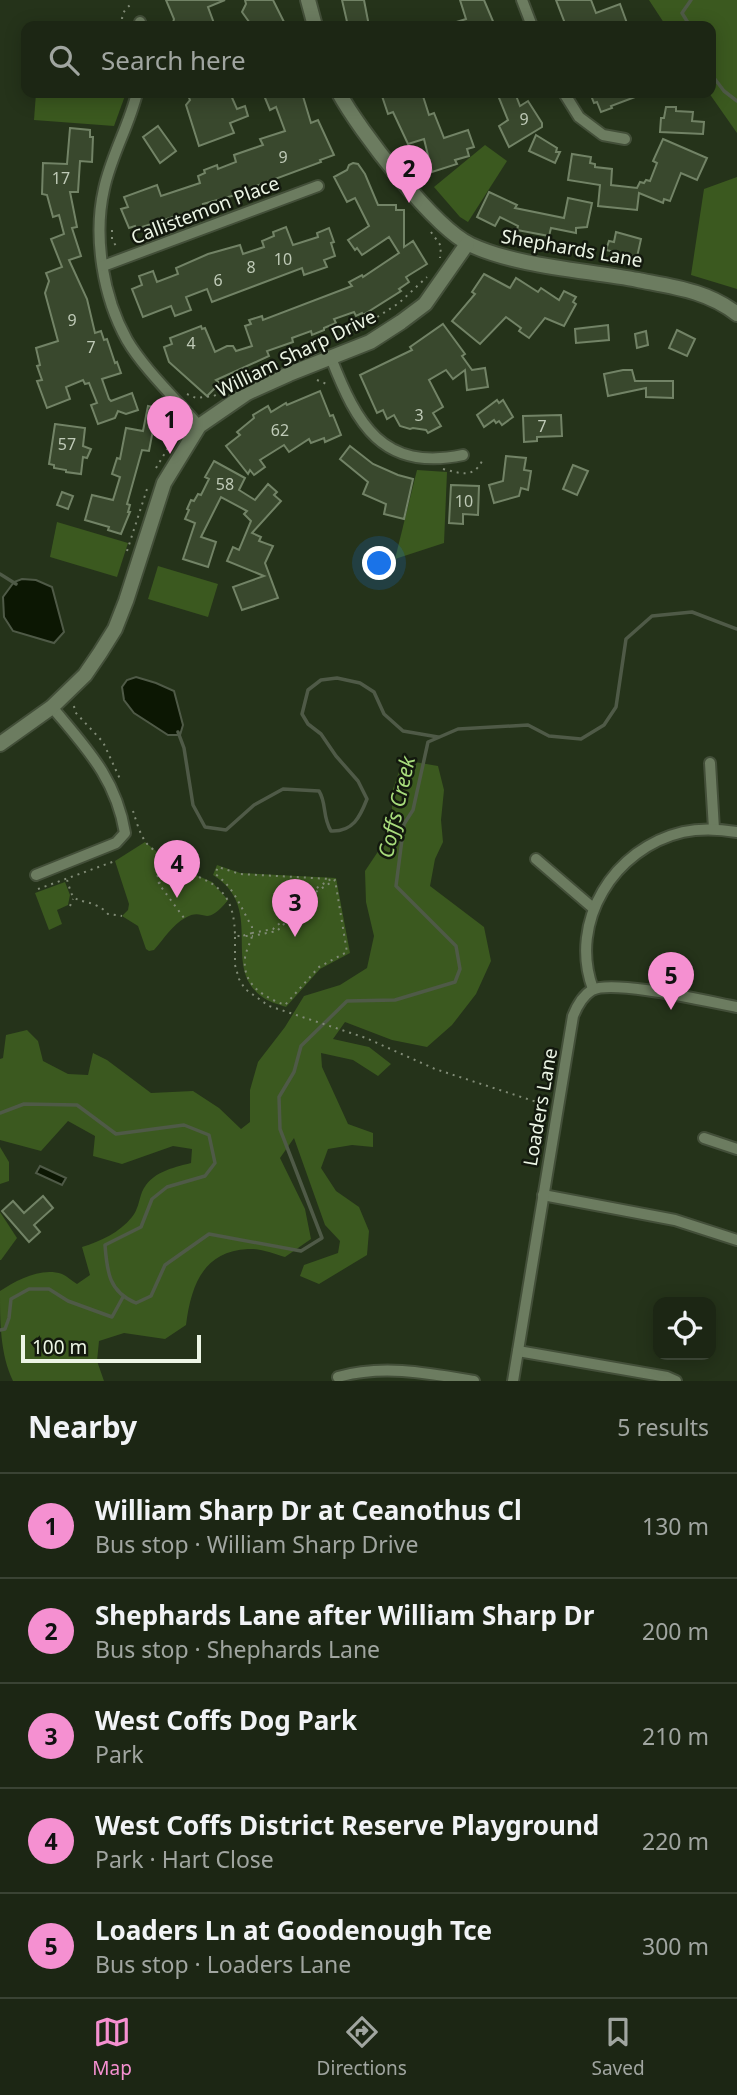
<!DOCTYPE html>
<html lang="en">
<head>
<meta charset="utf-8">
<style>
  body { margin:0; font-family:"Noto Sans",sans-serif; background:#252e1d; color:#f1f3f6 }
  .controls { position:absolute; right:21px; bottom:21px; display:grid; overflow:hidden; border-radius:14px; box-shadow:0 4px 18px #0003 }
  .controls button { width:63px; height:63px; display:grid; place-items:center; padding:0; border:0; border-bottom:2px solid #3a4334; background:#1c2614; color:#f1f3f6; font:35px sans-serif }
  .scale { position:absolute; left:21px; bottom:18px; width:180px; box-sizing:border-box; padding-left:7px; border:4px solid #ecf5e5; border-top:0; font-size:19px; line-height:24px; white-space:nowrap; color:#ecf5e5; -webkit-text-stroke:5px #13190e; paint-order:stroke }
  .you { position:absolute; left:380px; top:564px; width:24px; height:24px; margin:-18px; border:5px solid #fff; border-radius:50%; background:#1a73e8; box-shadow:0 0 0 10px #1a73e833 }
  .badge { display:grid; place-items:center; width:46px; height:46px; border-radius:50%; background:#f590d1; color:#111; font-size:23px; font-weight:700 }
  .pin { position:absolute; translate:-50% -58px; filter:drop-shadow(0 2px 4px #0008) }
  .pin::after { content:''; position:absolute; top:37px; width:24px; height:21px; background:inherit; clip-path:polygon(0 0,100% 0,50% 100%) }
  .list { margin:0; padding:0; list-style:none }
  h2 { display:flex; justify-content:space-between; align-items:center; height:91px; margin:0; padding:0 28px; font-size:30px }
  h2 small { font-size:23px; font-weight:400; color:#a0a5a0 }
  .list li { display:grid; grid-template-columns:46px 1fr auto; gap:21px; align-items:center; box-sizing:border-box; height:105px; padding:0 28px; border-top:2px solid #3a4334 }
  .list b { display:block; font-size:26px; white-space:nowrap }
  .list p { margin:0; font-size:23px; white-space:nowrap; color:#a0a5a0 }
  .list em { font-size:23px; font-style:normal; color:#a0a5a0 }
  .icon { flex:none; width:38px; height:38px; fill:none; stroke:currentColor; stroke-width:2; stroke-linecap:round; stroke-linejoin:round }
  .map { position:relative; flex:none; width:737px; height:1381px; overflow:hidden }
  .search { position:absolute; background:#1c2614; box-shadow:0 4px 18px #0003; left:21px; right:21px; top:21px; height:77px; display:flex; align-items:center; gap:18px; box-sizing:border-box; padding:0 24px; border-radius:14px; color:#a0a5a0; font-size:26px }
  .sheet { height:616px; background:#1c2614 }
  nav { display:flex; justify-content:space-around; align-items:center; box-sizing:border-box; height:98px; border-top:2px solid #3a4334; background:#1c2614; font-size:19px; color:#a0a5a0 }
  nav a { display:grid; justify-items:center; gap:4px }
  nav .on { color:#f590d1 }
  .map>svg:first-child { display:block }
</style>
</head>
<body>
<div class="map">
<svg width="737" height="1381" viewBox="0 0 737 1381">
  <rect width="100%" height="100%" fill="#25331a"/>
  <g fill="#3b591f">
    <polygon points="649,0 737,0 737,133 709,93 711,26 666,26"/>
    <polygon points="36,93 126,93 114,126 34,120"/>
    <polygon points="485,145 507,161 468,222 460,217 434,187"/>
    <polygon points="737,177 737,289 691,275 704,189"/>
    <polygon points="417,470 447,472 444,543 395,559"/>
    <polygon points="57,522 128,543 117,577 50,557"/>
    <polygon points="158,566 218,584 208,617 148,599"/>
    <path d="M403,760L438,766L444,790L441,820L443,842L435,859L430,886L484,927L491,961L476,994L452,1025L427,1047L392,1040L345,1022L333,1039L369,1047L391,1064L378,1076L353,1060L321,1053L322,1067L348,1124L373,1133V1147L352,1145L328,1149L321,1168L336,1191L359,1207L369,1231L367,1255L319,1284L300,1276L304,1265L338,1253L340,1241L325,1225L294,1138L280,1158L305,1209L311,1239L285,1257C274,1254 260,1248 248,1249C203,1251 191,1286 186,1325L165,1339L124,1333L99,1341L97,1361L104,1381H13C0,1354 0,1321 0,1291C17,1280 41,1267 62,1274C67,1276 72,1281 77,1284L90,1275L82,1247C101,1241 119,1233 132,1217C138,1210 139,1200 142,1192C151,1172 172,1168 191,1163L192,1149L173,1146L122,1164L93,1156L95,1136L68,1121L41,1151L0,1140V1059L3,1058L6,1035L27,1030L38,1041L43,1061L68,1074L88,1075L93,1053L107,1060L151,1093L193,1091L219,1108L241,1129L250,1122V1090L258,1062L285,1027L304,996L340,985L367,968L374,936L366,902L365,871L379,850L392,822V792Z"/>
    <path d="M145,842L173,865L212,882L228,900C204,930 205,906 185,918C173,924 163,940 154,950L149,951L146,949L138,926L122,916L128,910L129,904L115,861Z"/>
    <path d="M217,865L240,873L336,878L350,953L320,969L286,1007C278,1004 268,1002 261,996C221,965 266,908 213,875Z"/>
    <polygon points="65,882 70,895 68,905 57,910 62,924 49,930 35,893"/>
    <polygon points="0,1147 9,1162 9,1181 0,1184"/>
    <polygon points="0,1212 17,1238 1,1260 0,1260"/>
  </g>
  <g fill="#0c1703" stroke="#4f5a47" stroke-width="2">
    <polygon points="22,579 36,580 52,587 64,632 54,643 13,631 4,617 3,597 14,582"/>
    <polygon points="136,677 156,683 174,691 183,725 180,735 168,735 134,713 124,700 122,687 127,680"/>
    <polygon points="40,1166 66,1178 62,1185 36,1173"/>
  </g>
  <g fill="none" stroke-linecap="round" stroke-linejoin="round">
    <g stroke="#4f5a47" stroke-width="3.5">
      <polyline points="690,26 682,13 691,0"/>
      <polyline points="711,74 724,91 737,101"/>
      <polyline points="0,574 16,584"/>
      <path d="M178,732L184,748L193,805L205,827L226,830L254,805L283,789L319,791C327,804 322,816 331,831C353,832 360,817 367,799L358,781L336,756L321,734L308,724L302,714L308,690L321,680L337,678L360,683L374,692L384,714L403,731L438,737"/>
      <path d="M0,1113L24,1104L77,1105L116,1134L184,1125L209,1135L215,1163L205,1176L167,1187L152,1199L141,1227L105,1245C107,1272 109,1292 136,1303L151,1296L165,1265L209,1234L301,1251L322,1238L280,1129L279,1097L294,1072L301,1046L347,1001L395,1000L455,982L460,969L456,946L396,886L404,824L413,810L428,742L458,729L528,725L549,736L581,739L604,725L616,707L626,639L652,616L692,612L737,629"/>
      <polyline points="0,1330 5,1329 9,1318 11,1299 29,1289 49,1289 68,1301 112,1317 123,1297"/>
    </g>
  </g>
  <g fill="#39482d" stroke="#728366" stroke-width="2">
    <polygon points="166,0 225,0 208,7 215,26 172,26 174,19"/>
    <polygon points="245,0 273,0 286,26 252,26 242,12 246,4"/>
    <polygon points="342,0 364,0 369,26 348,26"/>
    <polygon points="460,0 484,0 495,26 450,26 450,24 466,19"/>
    <polygon points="556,0 591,0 596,13 620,4 628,26 566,26"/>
    <polygon points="187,93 230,93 237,109 245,106 248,116 230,123 234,133 199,146 186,105 190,100"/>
    <polygon points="263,93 302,93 311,123 318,120 334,155 320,160 321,162 256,186 257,189 203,204 205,210 174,220 173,217 136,229 135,226 129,228 121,209 128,207 124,197 157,185 161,196 200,183 198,176 205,173 204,170 217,165 218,169 236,162 234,155 263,145 260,139 285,131 276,107 270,110"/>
    <polygon points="381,93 422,93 429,115 434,113 444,138 468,130 474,147 467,149 469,156 455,160 457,164 432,172 424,139 408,144 393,112 388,114"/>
    <polygon points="497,93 515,93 520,106 528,101 542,123 542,127 509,147 499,126 508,120"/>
    <polygon points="590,93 643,93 643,94 611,106 612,108 601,112 597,102 594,103"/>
    <polygon points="666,107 676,107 676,111 693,112 692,121 704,122 703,134 660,132 661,118 664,118"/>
    <polygon points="158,126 176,151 160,163 143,137"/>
    <polygon points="70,128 90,130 90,137 93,137 92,162 80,161 78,192 70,192 77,227 72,228 81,256 69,260 87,299 95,333 101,331 104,340 107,339 115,363 117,362 121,373 102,379 109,399 111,401 132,393 138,410 126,414 118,411 115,418 98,424 91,405 97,403 89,383 85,384 83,380 66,387 70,399 47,408 37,381 42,380 37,366 40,365 36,348 58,341 45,293 49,281 46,273 62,267 51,239 64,234 59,215 53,217 47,195 42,194 43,163 67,164"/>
    <polygon points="536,135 557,148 556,152 560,152 555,163 529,151"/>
    <polygon points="663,139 707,158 697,180 681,173 670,201 664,199 663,203 639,193 637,210 598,206 600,185 568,180 572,154 591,157 590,163 595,164 595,167 612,169 611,185 637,188 640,182 644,183 646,180 650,181 657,163 653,161"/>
    <polygon points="353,163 358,164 365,174 378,205 396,205 396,210 404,210 404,247 413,241 427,264 406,277 409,282 399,289 401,291 363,315 362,313 356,316 354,312 334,319 336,323 324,328 324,330 312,335 311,331 292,338 293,342 267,351 269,356 216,380 220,383 207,396 169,362 164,347 172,344 170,338 201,326 202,329 205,328 215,352 227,346 233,346 236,351 252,346 245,326 251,324 249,320 262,316 263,320 352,286 349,282 362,275 363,277 399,253 389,237 362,255 357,248 355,250 348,240 369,226 355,198 347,202 334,177 347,170 349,165"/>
    <polygon points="489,192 517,205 515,208 564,218 568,198 592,203 587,227 576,228 576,233 551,228 549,236 517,230 518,226 500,217 495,226 477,217"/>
    <polygon points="286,227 293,245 318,237 317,233 329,228 334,242 331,243 335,256 324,260 327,267 304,275 302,268 212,302 207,289 186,297 191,310 175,316 171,306 143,317 132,289 142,285 139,276 153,271 157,282 178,274 176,268 208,254 240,245 243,254 264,247 262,241 274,236 273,232"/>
    <polygon points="616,232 641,239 637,257 606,250 609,241 614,242"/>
    <polygon points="484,274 510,288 516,278 538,292 541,288 559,300 564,291 576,297 573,302 576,304 564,326 545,318 529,338 519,331 521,328 506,317 480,344 452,321 475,294 472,292"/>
    <polygon points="443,324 465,354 462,356 472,370 485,368 488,387 467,390 465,370 453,379 446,370 429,380 443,407 433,413 441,426 428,433 426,430 413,428 410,429 400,426 394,415 387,419 383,410 377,413 360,375 412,350 410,347"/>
    <polygon points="608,325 609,340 576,343 575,329"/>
    <polygon points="677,330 695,339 687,356 669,348"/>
    <polygon points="646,331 648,345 637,348 635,334"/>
    <polygon points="623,370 632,370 635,381 673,381 673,398 646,397 646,388 608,396 604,374"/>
    <polygon points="320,391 330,416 333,415 341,435 325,442 324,438 311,443 309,439 289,452 284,445 260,460 265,467 254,475 250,470 248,474 226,446 240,435 237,432 254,418 253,415 268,406 271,412 286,403 287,405"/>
    <polygon points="497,400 499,403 503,400 513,417 502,425 499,421 496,423 494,420 484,427 477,415"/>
    <polygon points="148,406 162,409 161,416 168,417 166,428 159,426 157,431 153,430 149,451 142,450 127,504 130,505 128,512 130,512 121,534 108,530 109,527 85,520 92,495 113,500 120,477 112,474 117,458 120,459 126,428 143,431"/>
    <polygon points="561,415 562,436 537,437 537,441 524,442 523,416"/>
    <polygon points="55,424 85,428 83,446 91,449 87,458 83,457 81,474 66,472 66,470 54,468 54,465 49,464"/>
    <polygon points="350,446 373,464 398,475 413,479 404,519 384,514 386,504 363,494 368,482 340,459"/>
    <polygon points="506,456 526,458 524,470 531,471 528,490 521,488 519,496 494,503 489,485 503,481"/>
    <polygon points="214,461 245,478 239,490 255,500 268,484 277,492 274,495 281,501 252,533 261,537 259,541 273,546 265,563 278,598 242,610 233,587 264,576 227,561 233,547 239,550 251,521 244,514 247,511 221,497 201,537 216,542 208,567 183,559 195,523 185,519 189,510 187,509 191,500 194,501 198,494 201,495 209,479 205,477"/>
    <polygon points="573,465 588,471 577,495 563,489"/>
    <polygon points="451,485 479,486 478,515 463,514 463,524 449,523"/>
    <polygon points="62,492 73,496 68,509 57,505"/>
    <polygon points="43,1196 53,1208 34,1225 40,1232 29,1242 2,1211 13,1201 24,1213"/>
  </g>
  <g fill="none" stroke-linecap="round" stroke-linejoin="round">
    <defs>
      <g id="minor">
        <polyline points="522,0 532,26"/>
        <polyline points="140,22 141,26"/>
        <path d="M137,93C129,126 111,156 104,189C93,237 103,297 127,340C144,369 177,400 199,426"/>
        <polyline points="564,93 579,117 603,135 625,139"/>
        <polyline points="103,266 318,186"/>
        <path d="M331,358C357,424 382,472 463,455"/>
        <polyline points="710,763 714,829"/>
        <polyline points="536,859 593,908"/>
        <path d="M36,875L116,843L125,833C116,778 86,748 52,707"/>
        <path d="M593,989C568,922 614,848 683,832C701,828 719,829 737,832"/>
        <polyline points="704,1138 737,1149"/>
        <polyline points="543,1195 675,1220 737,1240"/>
        <polyline points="518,1351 667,1377 676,1381"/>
        <path d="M338,1377C382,1364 428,1373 474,1381"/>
        <path d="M513,1381L573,1016C577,1006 582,996 592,990C613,979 710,1002 737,1007"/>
      </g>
      <g id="tertiary">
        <polyline points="308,0 315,26"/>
        <path d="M339,93C359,130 434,228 471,245C519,267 585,270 638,280C674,287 708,291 737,314"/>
        <polyline points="0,744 52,707 85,675 100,653 115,629 126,601 164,483 199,426 247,393 289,374 370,342 401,322 425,304 467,244"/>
      </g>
    </defs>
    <use href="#minor" stroke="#434f39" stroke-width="14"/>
    <use href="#tertiary" stroke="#434f39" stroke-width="18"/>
    <g stroke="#808b76" stroke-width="2" stroke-dasharray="2 5" stroke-linecap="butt">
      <path d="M123,26C120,16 124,8 134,3"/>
      <polyline points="112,230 112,239 117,248"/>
      <polyline points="431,232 441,246 440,258"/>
      <polyline points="317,380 329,385"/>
      <polyline points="187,394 196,398 214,396 248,374 365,325 399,303 427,277"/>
      <polyline points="156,468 177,433 178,420"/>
      <path d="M443,469C460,473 473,479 482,461"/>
      <polyline points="127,551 148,486"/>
      <polyline points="74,706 75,712 103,742 120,779"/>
      <path d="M133,811C136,820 139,832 145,841C147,845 153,849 156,852C193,886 234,870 235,936H241"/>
      <polyline points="167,862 159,884 184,918"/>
      <path d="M67,880C69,885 70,892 73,896C77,903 96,900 108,914L122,916"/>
      <polyline points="159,884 157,872 165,867"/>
      <polyline points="38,889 115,861"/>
      <polyline points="70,906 73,899"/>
      <path d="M252,933L273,929L280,923L285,908L331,879L240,874L218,867L215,874C234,887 241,908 252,927V933L242,936H252C250,944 246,950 245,958C242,985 264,997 285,1005L319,967L347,952L335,880L290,908L284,924L277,931L252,936"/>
      <polyline points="235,937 235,965 239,979 245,989 269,1006 366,1038 435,1069 546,1105"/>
    </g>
    <use href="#minor" stroke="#6c7c60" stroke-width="10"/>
    <use href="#tertiary" stroke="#6c7c60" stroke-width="14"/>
  </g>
  <g text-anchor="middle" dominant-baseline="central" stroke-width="5" stroke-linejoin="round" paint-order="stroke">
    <g font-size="16" fill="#bfcab7">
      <text x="524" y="119">9</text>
      <text x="283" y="157">9</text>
      <text x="61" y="178">17</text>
      <text x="283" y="259">10</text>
      <text x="251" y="267">8</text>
      <text x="218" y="280">6</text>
      <text x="72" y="320">9</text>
      <text x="191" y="343">4</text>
      <text x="91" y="347">7</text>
      <text x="419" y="415">3</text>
      <text x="542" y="426">7</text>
      <text x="280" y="430">62</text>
      <text x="67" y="444">57</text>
      <text x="225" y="484">58</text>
      <text x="464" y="501">10</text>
    </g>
    <g font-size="19" fill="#ecf5e5" stroke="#13190e">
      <text transform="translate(205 210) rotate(-21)">Callistemon Place</text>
      <text transform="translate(572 248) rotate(10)">Shephards Lane</text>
      <text transform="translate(296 353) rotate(-26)">William Sharp Drive</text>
      <text transform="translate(540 1107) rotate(-80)">Loaders Lane</text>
    </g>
    <g font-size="21" font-style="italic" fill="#a8dc7c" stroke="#13190e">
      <text transform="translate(396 807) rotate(-77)">Coffs Creek</text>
    </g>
  </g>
</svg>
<div class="controls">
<button><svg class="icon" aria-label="locate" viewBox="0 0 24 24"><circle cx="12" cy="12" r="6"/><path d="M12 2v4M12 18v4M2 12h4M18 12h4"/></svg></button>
</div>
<div class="scale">100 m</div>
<div class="you"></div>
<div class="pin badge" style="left:170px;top:454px">1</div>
<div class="pin badge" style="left:409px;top:203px">2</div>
<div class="pin badge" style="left:295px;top:937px">3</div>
<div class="pin badge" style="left:177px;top:898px">4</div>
<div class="pin badge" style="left:671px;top:1010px">5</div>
<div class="search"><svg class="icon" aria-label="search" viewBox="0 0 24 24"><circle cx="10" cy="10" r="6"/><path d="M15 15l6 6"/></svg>Search here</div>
</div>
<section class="sheet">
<h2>Nearby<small>5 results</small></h2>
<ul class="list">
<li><span class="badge">1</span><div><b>William Sharp Dr at Ceanothus Cl</b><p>Bus stop · William Sharp Drive</p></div><em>130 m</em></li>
<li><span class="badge">2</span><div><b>Shephards Lane after William Sharp Dr</b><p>Bus stop · Shephards Lane</p></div><em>200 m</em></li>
<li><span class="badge">3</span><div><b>West Coffs Dog Park</b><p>Park</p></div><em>210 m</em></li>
<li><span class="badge">4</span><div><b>West Coffs District Reserve Playground</b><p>Park · Hart Close</p></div><em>220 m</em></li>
<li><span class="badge">5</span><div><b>Loaders Ln at Goodenough Tce</b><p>Bus stop · Loaders Lane</p></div><em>300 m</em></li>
</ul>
</section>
<nav>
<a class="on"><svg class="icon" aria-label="map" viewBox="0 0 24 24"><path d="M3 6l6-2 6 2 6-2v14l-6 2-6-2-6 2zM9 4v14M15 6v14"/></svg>Map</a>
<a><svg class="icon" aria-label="directions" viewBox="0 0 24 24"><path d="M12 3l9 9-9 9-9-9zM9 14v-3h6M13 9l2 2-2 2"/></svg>Directions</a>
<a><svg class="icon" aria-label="saved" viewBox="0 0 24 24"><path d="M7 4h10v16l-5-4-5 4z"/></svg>Saved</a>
</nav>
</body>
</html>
